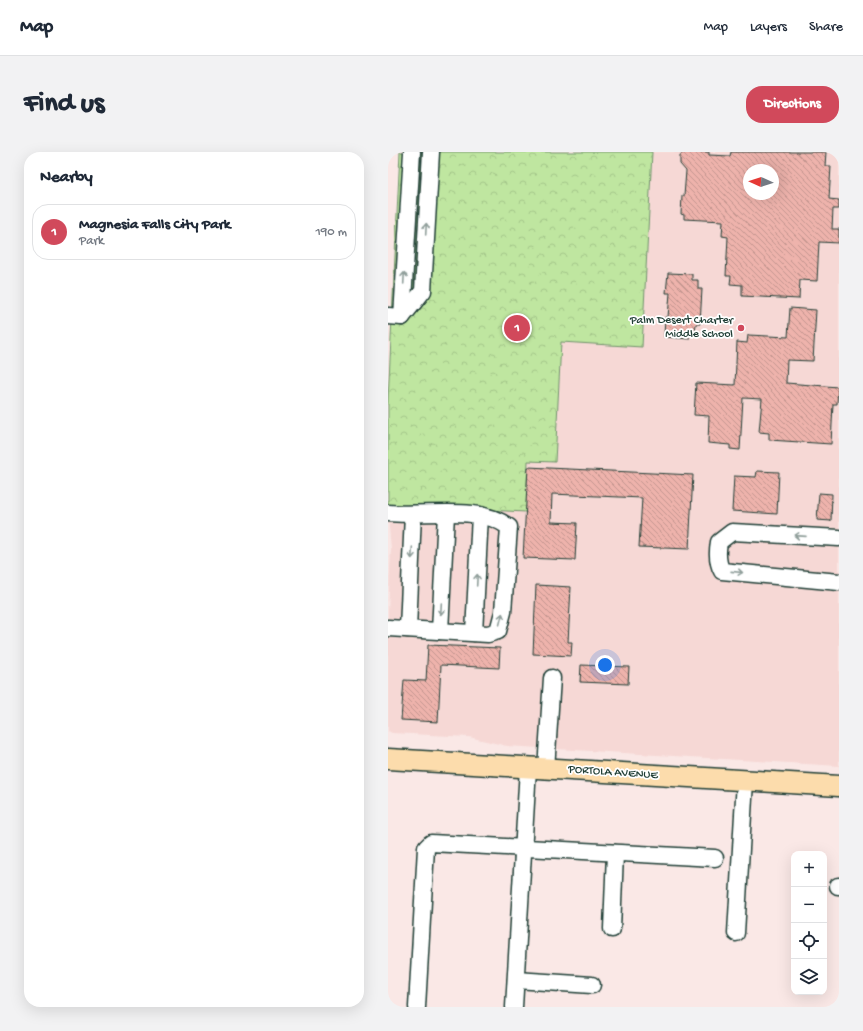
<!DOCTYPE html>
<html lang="en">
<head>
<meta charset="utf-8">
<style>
  body { margin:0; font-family:"Gochi Hand",sans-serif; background:#f2f2f3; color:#1f2937 }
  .controls { position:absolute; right:12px; bottom:12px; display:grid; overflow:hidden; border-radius:8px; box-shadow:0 4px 16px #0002 }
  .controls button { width:36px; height:36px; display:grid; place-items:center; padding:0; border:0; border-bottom:1px solid #e0e1e3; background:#fff; color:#1f2937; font:20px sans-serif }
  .compass { position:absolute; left:355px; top:12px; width:36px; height:36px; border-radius:50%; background:#fff; box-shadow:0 4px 16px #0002; rotate:273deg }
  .you { position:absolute; left:217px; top:513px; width:14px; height:14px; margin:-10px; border:3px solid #fff; border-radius:50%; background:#1a73e8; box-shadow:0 0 0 6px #1a73e833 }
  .badge { display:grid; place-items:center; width:26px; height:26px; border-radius:50%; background:#d1495b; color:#fff; font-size:13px; font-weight:700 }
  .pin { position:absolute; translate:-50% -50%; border:2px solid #fff; box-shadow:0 1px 4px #0006 }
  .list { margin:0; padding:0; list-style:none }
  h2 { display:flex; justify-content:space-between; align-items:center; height:52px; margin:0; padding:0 16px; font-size:17px }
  h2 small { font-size:13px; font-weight:400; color:#747a83 }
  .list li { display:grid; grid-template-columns:26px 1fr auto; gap:12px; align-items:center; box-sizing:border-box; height:56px; margin:0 8px 8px; padding:0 8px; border:1px solid #e0e1e3; border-radius:16px }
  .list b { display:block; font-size:15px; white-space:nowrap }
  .list p { margin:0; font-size:13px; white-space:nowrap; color:#747a83 }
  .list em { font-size:13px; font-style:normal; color:#747a83 }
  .icon { flex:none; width:22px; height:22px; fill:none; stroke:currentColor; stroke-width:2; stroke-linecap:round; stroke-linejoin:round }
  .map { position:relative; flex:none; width:451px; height:855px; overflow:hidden; border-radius:16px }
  header { display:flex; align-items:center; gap:24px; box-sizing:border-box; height:56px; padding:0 20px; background:#fff; border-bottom:1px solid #e0e1e3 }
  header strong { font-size:19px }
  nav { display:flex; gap:22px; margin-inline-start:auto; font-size:14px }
  .intro { display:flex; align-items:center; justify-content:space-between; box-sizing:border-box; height:96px; padding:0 24px }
  h1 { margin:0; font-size:28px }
  .button { padding:10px 18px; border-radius:16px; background:#d1495b; color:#fff; font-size:14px; font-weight:700 }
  main { display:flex; gap:24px; padding:0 24px }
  aside { flex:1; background:#fff; border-radius:16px; box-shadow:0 4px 16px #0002 }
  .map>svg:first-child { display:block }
</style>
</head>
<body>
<header>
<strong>Map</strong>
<nav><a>Map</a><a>Layers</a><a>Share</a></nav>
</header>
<div class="intro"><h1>Find us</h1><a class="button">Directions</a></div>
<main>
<aside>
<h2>Nearby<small></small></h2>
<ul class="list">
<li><span class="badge">1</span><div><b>Magnesia Falls City Park</b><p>Park</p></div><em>190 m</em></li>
</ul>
</aside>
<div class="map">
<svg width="451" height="855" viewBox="0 0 451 855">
  <defs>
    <pattern id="park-crowns" width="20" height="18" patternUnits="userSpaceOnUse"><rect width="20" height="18" fill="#bfe6a0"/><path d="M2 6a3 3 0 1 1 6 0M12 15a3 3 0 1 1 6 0" fill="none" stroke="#a4c68a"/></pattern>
    <pattern id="building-back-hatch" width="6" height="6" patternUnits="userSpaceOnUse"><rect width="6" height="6" fill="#eeb3ac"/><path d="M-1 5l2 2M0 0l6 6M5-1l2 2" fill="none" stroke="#c0938d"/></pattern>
  </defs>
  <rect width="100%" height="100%" fill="#fae8e6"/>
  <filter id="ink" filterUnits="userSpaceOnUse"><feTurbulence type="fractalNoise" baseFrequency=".025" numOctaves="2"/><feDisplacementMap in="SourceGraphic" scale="8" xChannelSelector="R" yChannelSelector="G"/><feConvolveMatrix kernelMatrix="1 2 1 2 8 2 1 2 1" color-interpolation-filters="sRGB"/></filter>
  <g filter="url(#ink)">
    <path fill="#f6d8d5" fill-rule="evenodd" d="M264,0H451V614L119,594L81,585L4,581L0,579V460L3,397L1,375L2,353L138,359L140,308L167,310L173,190L254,194ZM361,18H385V42H361Z"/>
    <polygon fill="url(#park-crowns)" stroke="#6f926a" points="12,0 264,0 254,195 173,190 167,310 140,309 138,360 2,353 0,351 0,249"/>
    <g fill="url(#building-back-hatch)" stroke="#1f3d34" fill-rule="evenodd">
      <path d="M296,0H321V3L342,4L343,0H438L437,14H443L441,47L451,48V57H445L444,77H451V91L431,90L429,129L412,128L411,147L354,144V133L342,132L343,124H338L340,85L334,84L335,69L296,67V63L293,62L294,44H296L298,19L292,12V3ZM361,18H385V42H361Z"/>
      <polygon points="280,121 304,122 304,128 310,128 310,137 314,137 312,172 308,172 307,180 301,180 301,187 276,185 277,165 280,165 282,141 278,141"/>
      <polygon points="402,156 428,158 425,209 399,208 398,231 450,235 449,252 445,252 443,292 381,288 381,281 371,280 374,247 355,246 352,298 342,297 342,293 320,291 321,264 306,263 308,231 347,233 349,190 359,191 360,183 400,185"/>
      <polygon points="140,315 305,323 301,397 251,395 254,346 164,342 163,370 189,371 187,408 135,406"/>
      <polygon points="369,319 391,320 389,362 344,359 346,324 368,325"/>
      <polygon points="431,341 444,342 443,369 429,368"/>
      <polygon points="148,433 183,435 180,490 184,490 183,504 145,502"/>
      <polygon points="40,493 112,496 111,516 53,513 50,570 13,568 16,528 38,529"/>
      <polygon points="193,513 241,515 240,532 192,530"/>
    </g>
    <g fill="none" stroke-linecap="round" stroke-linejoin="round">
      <defs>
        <g id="minor">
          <polyline points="0,164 14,165 24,0"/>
          <polyline points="14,165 35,139 43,0"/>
          <path d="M0,361C37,365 91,352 121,375L115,460L110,479L100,482L0,476"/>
          <path d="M451,386L344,380L331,390C329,401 329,410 334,419L451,430"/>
          <polyline points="20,477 25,362"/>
          <polyline points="52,479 58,362"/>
          <polyline points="86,481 92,363"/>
          <polyline points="158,617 164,526"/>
          <polyline points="450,734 451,734"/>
          <polyline points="224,777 227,701"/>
          <polyline points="348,781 357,629"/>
          <polyline points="128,828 204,833"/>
          <polyline points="29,855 38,696 43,691 327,706"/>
          <polyline points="126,855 140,616"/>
        </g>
        <polyline id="major" points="0,607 451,634"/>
      </defs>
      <use href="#minor" stroke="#1f3d34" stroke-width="19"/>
      <use href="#major" stroke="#1f3d34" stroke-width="23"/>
      <use href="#minor" stroke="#fff" stroke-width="16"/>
      <use href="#major" stroke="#fcdcac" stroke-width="20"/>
    </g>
    <defs><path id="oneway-shaft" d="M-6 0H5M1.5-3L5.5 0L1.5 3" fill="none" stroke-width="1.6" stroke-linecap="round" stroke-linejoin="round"/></defs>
    <g stroke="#8f9e9a">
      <use href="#oneway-shaft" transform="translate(38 77) rotate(-87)"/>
      <use href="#oneway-shaft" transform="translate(16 126) rotate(-87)"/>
      <use href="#oneway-shaft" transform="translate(412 384) rotate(-176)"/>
      <use href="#oneway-shaft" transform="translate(24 401) rotate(93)"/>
      <use href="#oneway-shaft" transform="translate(349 420) rotate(6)"/>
      <use href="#oneway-shaft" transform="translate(89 428) rotate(-87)"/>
      <use href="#oneway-shaft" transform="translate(53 457) rotate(93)"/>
      <use href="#oneway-shaft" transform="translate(113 467) rotate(-76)"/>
    </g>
  </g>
  <circle fill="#d1495b" stroke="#fff" stroke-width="1.5" cx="353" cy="176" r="4"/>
  <g text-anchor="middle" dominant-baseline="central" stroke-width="3.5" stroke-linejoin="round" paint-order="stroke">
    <g font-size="12" fill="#1f3d34" stroke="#fff" text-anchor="end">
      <text x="345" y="169">Palm Desert Charter<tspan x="345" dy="14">Middle School</tspan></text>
    </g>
    <g font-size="12" fill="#1f3d34" stroke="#fff">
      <text transform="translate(225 621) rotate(4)">PORTOLA AVENUE</text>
    </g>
  </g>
</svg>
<div class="controls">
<button>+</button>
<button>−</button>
<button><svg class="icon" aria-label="locate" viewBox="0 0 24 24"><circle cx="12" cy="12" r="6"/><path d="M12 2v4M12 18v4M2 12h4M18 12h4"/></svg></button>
<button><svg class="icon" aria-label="layers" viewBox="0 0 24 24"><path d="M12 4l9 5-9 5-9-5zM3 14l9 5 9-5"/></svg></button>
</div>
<svg class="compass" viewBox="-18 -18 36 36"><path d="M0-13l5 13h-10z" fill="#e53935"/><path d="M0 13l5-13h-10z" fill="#747a83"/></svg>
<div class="you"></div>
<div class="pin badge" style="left:129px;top:176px">1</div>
</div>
</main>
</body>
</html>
